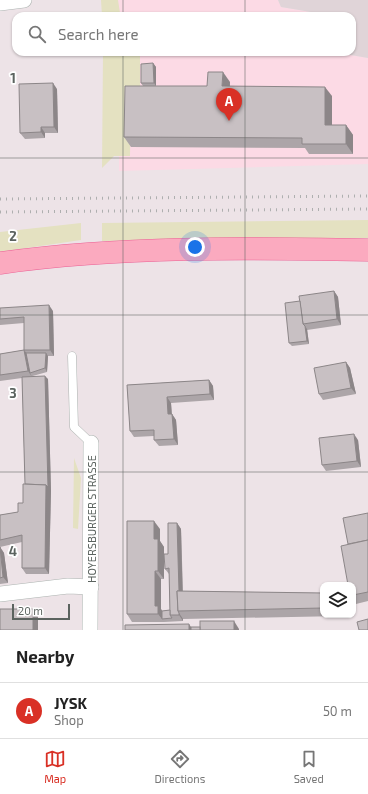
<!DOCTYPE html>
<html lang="en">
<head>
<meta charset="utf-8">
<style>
  body { margin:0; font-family:"Exo 2",sans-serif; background:#f2f2f2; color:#222 }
  .controls { position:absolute; right:12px; bottom:12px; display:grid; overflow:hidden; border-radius:8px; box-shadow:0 1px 3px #0004 }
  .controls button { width:36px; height:36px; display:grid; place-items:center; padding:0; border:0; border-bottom:1px solid #e0e0e0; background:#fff; color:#222; font:20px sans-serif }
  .scale { position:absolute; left:12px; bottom:10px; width:58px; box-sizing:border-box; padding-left:4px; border:2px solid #5b635f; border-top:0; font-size:11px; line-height:14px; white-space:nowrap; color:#5b635f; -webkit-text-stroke:3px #fff; paint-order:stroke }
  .you { position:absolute; left:195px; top:247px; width:14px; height:14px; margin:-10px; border:3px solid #fff; border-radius:50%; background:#1a73e8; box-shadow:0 0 0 6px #1a73e833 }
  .badge { display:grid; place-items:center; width:26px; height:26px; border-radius:50%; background:#d93025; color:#fff; font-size:13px; font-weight:700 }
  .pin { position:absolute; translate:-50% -33px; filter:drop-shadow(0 1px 2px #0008) }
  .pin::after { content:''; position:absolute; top:21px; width:14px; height:12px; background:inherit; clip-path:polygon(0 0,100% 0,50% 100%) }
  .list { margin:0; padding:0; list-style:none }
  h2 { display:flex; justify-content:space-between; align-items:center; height:52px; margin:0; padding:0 16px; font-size:17px }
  h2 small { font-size:13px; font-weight:400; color:#767676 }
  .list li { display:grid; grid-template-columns:26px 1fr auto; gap:12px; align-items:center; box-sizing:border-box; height:56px; padding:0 16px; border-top:1px solid #e0e0e0 }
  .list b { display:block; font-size:15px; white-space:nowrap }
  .list p { margin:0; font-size:13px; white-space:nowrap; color:#767676 }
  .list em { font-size:13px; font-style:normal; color:#767676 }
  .icon { flex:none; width:22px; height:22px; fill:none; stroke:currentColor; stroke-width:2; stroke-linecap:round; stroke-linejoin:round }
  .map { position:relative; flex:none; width:368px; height:630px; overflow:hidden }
  .search { position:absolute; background:#fff; box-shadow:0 1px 3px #0004; left:12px; right:12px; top:12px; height:44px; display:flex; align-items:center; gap:10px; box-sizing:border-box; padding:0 14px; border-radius:12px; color:#767676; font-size:15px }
  .sheet { height:108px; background:#fff }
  nav { display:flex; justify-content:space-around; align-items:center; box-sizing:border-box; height:56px; border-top:1px solid #e0e0e0; background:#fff; font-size:11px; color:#767676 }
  nav a { display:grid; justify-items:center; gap:2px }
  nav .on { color:#d93025 }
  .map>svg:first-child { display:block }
</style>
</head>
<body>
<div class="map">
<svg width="368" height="630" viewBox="0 0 368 630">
  <rect width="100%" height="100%" fill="#ede3e7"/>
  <g fill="#fcdae5">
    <polygon points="118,0 278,0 281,7 335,16 119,16"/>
    <polygon points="119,52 344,52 345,54 368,58 368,164 119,171"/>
  </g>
  <polygon fill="#e0d4d8" points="278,0 368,0 368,58 345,54 344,52 352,52 352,16 335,16 281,7"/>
  <g fill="#e4e1c1">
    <polygon points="101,0 118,0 120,13 128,16 102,16"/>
    <polygon points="103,52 140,52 140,86 131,93 130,156 114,156 102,168"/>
    <polygon points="368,220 368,238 102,241 102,223"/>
    <polygon points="81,223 81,240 0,252 0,232"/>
    <polygon points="74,458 81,478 78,529 73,528"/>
  </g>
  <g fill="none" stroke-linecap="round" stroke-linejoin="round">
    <defs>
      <polyline id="service" points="72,356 74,427 91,443"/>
      <g id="minor">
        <polyline points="0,3 24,0"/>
        <polyline points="0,594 68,586 91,587"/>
        <polyline points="90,630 91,443"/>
      </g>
      <path id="primary" d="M0,263C122,246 245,248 368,250"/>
    </defs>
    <use href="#service" stroke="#acb3b0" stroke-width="9"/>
    <use href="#minor" stroke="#acb3b0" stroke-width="16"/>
    <use href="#primary" stroke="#eb5f94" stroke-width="23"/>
    <use href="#service" stroke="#fff" stroke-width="8"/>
    <use href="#minor" stroke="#fff" stroke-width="15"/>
    <use href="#primary" stroke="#fbaabf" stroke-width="22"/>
    <g stroke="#aeafaf" stroke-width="3" stroke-dasharray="1 5" stroke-linecap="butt">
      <polyline points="0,199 368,196"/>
      <polyline points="0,212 368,209"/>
    </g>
  </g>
  <g fill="#aca5a8">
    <polygon points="153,63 156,67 156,86 207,86 230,82 230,86 332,96 332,125 346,125 353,135 353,154 309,154 305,148 131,147 124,137 143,86 141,83"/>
    <polygon points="57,89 58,133 45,133 45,138 25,139 20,133"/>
    <polygon points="334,291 338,297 341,325 307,330 307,329 309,344 292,346 289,343 300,301"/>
    <polygon points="0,308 53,311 54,356 48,356 47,372 29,377 48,379 51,491 49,574 26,574 22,568 22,542 0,547 0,515 18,512 23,503 25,484 22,378 0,381 0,354 24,350 24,323 0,325"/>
    <polygon points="346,362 350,368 356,394 323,400 319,394"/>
    <polygon points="209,380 213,386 214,400 171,403 172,414 176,420 178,445 159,446 154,440 154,436 134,437 130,431 127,385"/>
    <polygon points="358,440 361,467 326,471 322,465"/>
    <polygon points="368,513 368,601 356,604 353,599 353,585"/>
    <polygon points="177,523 181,529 183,591 323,593 323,615 342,615 342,616 183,619 183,621 164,622 132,622 127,614 160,529 160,541 164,547 164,579 161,579 161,609 162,611 170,610 169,574 165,569"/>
    <polygon points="0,547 4,553 8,583 0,584"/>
  </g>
  <g fill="#8c8688">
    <polygon points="153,63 156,67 156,86 154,83"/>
    <polygon points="223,72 230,82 229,96 222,86"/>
    <polygon points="53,83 57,89 58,133 54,127"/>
    <polygon points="325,87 332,96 332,135 325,125"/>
    <polygon points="346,125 353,135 353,154 346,144"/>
    <polygon points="41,127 45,133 45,138 41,132"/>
    <polygon points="334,291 338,297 341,325 337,319"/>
    <polygon points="49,305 53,311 54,356 50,350"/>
    <polygon points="305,326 307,329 309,344 307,341"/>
    <polygon points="24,350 29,356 30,373 32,377 28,371"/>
    <polygon points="46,353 48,356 47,372 45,368"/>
    <polygon points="346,362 350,368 356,394 351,388"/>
    <polygon points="45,376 48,379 51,491 49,574 45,568"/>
    <polygon points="209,380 213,386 214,400 210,394"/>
    <polygon points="167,397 171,403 172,420 168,414"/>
    <polygon points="172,414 176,420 178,445 174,439"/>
    <polygon points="354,434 358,440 361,467 357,461"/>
    <polygon points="154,521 160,529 160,541 164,547 164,579 158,571 154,539"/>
    <polygon points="177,523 181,529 183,611 179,611"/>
    <polygon points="0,547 4,553 8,583 3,577"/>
    <polygon points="155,571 161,579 161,609 164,614 162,619 158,614 155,606"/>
    <polygon points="33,609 38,617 38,630 33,630"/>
    <polygon points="179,613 183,619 183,621 179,615"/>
    <polygon points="234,621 239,629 239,630 234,630"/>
    <polygon points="189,624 193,630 189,630"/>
  </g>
  <g fill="#c8c0c3" stroke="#8c8688">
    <polygon points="153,63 154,83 141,83 141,64"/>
    <polygon points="208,72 223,72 222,86 325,87 325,125 346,125 346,144 302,144 302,138 124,137 125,86 207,86"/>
    <polygon points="53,83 54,127 41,127 41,132 20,133 19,84"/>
    <polygon points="334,291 337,319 303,324 299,296"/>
    <polygon points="300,301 303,324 305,326 307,341 289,343 285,303"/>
    <polygon points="49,305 50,350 24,350 28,371 0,375 0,354 24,350 24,317 0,319 0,308"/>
    <polygon points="26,353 46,353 45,368 30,373"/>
    <polygon points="346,362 351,388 319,394 314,368"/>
    <polygon points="45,376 48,487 46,485 25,484 22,377"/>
    <polygon points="209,380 210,394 167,397 168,414 172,414 174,439 154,440 154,430 130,431 127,385"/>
    <polygon points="354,434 357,461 322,465 319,438"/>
    <polygon points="23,484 46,485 45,568 22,568 22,535 0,540 0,515 18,512 18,503 23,503"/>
    <polygon points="368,513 368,540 348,544 343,518"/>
    <polygon points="127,521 154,521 154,539 158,539 158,571 155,571 155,606 158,606 158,614 127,614"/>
    <polygon points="168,523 177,523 179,591 177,591 178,611 179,613 179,615 170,615 169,568 165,569 164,554 168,554"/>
    <polygon points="368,540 368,592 353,595 353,585 348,585 341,546"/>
    <polygon points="0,547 3,577 0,578"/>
    <polygon points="177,591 323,593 323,608 178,611"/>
    <rect x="0" y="609" width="33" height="21"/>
    <polygon points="170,610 170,615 172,618 162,619 162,611"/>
    <polygon points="368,619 368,630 359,630 357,622"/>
    <rect x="200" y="621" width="34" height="9"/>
    <polygon points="189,624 189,630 125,630 125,625"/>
    <rect x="191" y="627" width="9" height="3"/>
  </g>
  <path fill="none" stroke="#5b635f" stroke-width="1" stroke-opacity="0.55" d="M123,0V16M245,0V16M123,52V630M245,52V630M0,158H368M0,315H368M0,472H368"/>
  <g text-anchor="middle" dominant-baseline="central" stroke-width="3.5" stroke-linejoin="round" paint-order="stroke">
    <g font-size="11" fill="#5b635f" stroke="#fff">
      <text transform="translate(91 519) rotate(-90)">HOYERSBURGER STRASSE</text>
    </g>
  </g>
  <g font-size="13" text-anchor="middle" font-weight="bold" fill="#5b635f" stroke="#fff" stroke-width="3.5" stroke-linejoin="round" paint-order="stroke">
    <text x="13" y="83">1</text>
    <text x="13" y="241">2</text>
    <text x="13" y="398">3</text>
    <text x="13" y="556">4</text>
  </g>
</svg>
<div class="controls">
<button><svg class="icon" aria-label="layers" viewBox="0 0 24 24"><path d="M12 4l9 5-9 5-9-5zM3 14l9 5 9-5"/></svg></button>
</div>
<div class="scale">20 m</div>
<div class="you"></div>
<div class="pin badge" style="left:229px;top:121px">A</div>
<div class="search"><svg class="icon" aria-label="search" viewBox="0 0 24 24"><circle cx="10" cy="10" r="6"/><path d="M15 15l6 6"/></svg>Search here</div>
</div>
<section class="sheet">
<h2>Nearby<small></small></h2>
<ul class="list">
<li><span class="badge">A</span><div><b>JYSK</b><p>Shop</p></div><em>50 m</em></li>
</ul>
</section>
<nav>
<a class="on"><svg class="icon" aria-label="map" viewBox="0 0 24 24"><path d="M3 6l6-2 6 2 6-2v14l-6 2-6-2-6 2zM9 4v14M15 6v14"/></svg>Map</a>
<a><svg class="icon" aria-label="directions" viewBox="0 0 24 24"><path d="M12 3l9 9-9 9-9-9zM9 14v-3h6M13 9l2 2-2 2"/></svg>Directions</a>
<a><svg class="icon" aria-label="saved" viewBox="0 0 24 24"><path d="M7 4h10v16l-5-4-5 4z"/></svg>Saved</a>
</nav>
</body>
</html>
